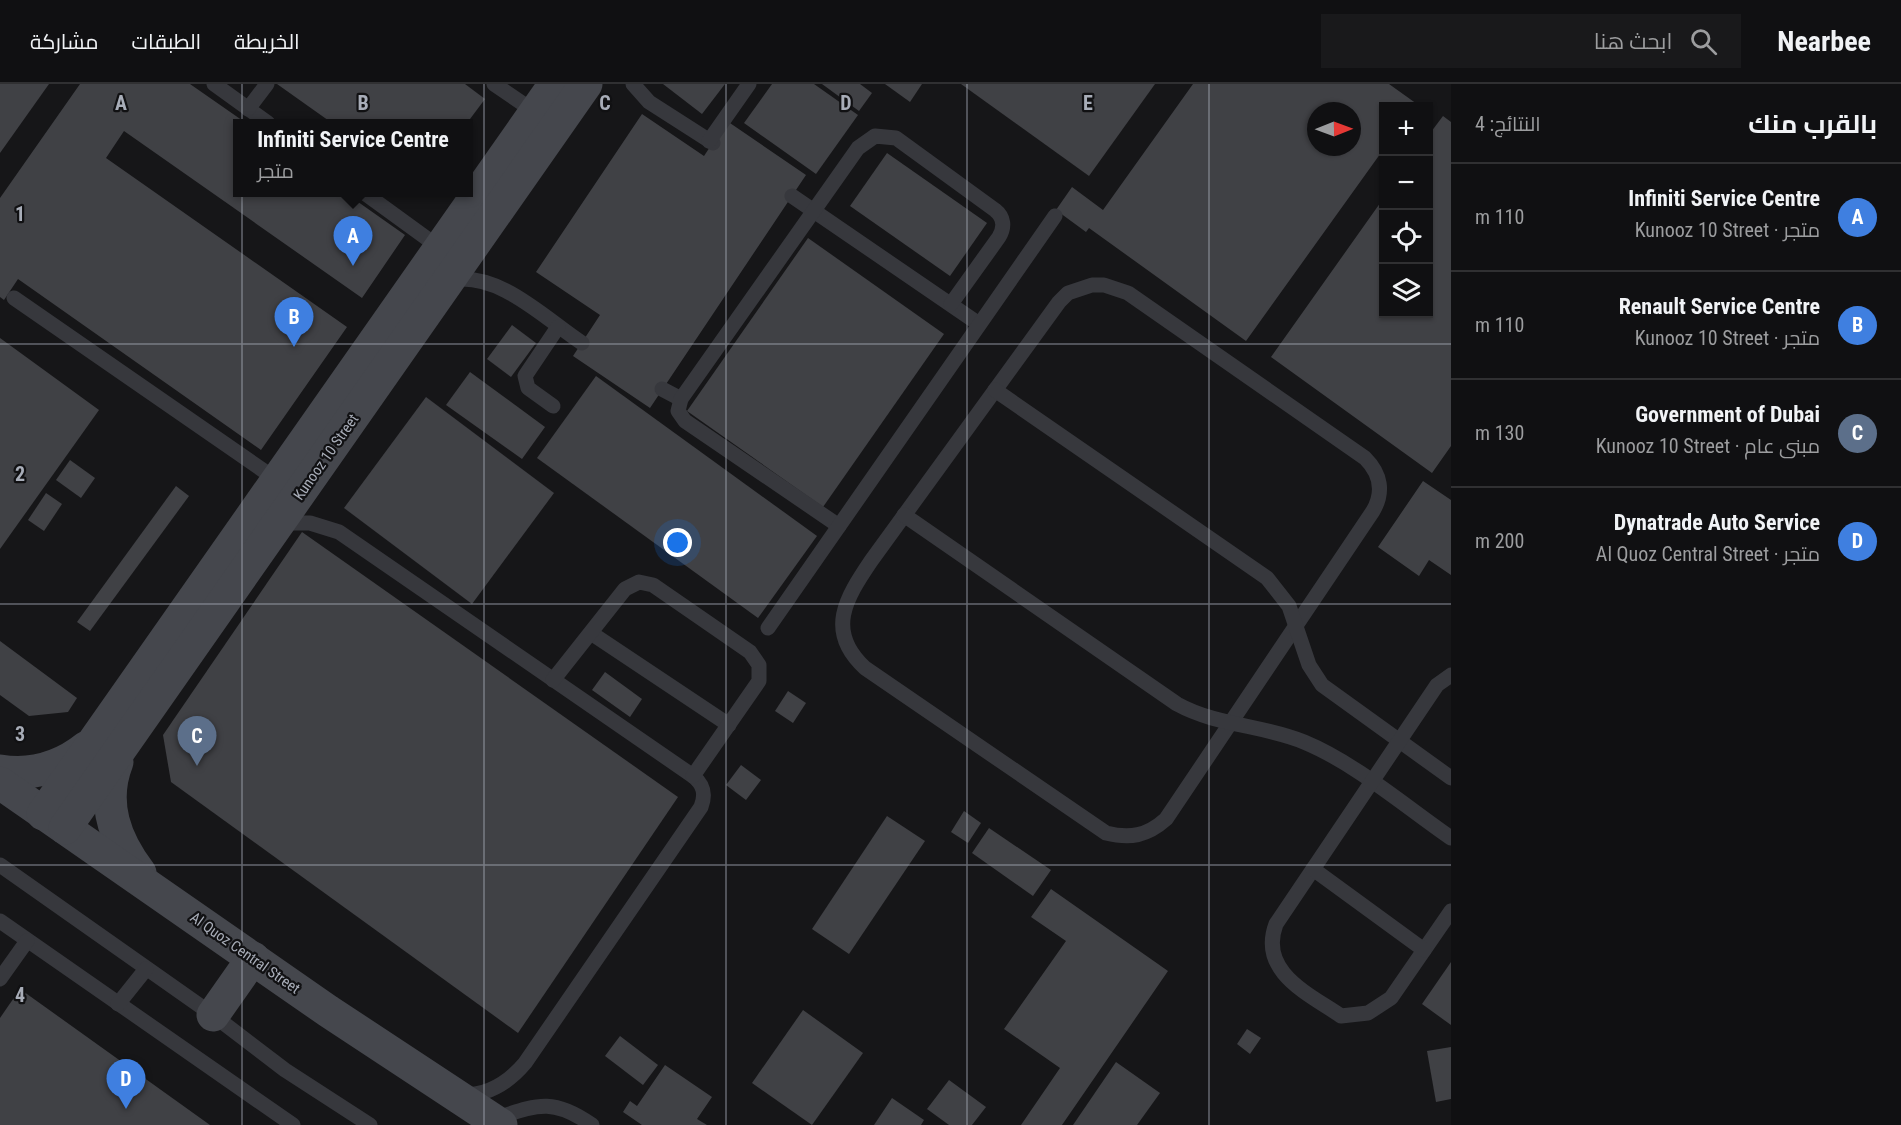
<!DOCTYPE html>
<html lang="ar">
<head>
<meta charset="utf-8">
<style>
  body { margin:0; font-family:"Roboto Condensed",Cairo,sans-serif; background:#19191b; color:#f1f3f6; direction:rtl }
  .controls { position:absolute; right:18px; top:18px; display:grid; overflow:hidden; border-radius:0px; box-shadow:0 2px 4px #0004 }
  .controls button { width:54px; height:54px; display:grid; place-items:center; padding:0; border:0; border-bottom:2px solid #303032; background:#101012; color:#f1f3f6; font:30px sans-serif }
  .compass { position:absolute; left:1307px; top:18px; width:54px; height:54px; border-radius:50%; background:#101012; box-shadow:0 2px 4px #0004; rotate:89deg }
  .you { position:absolute; left:678px; top:459px; width:21px; height:21px; margin:-15px; border:4px solid #fff; border-radius:50%; background:#1a73e8; box-shadow:0 0 0 9px #1a73e833 }
  .badge { display:grid; place-items:center; width:39px; height:39px; border-radius:50%; background:#2563eb; color:#fff; font-size:20px; font-weight:700 }
  .pin { position:absolute; translate:-50% -50px; filter:drop-shadow(0 2px 3px #0008) }
  .pin::after { content:''; position:absolute; top:32px; width:21px; height:18px; background:inherit; clip-path:polygon(0 0,100% 0,50% 100%) }
  .popup { position:absolute; left:233px; top:35px; width:240px; height:78px; box-sizing:border-box; display:grid; place-content:center; border-radius:0px; background:#101012; filter:drop-shadow(0 2px 4px #0005); font-size:20px; white-space:nowrap; color:#9c9d9f }
  .popup b { font-size:22px; color:#f1f3f6 }
  .popup::after { content:''; position:absolute; left:50%; top:100%; margin-left:-12px; border:12px solid transparent; border-top-color:#101012 }
  .list { margin:0; padding:0; list-style:none }
  h2 { display:flex; justify-content:space-between; align-items:center; height:78px; margin:0; padding:0 24px; font-size:26px }
  h2 small { font-size:20px; font-weight:400; color:#9c9d9f }
  .list li { display:grid; grid-template-columns:39px 1fr auto; gap:18px; align-items:center; box-sizing:border-box; height:108px; padding:0 24px; border-top:2px solid #303032 }
  .list b { display:block; font-size:22px; white-space:nowrap }
  .list p { margin:0; font-size:20px; white-space:nowrap; color:#9c9d9f }
  .list em { font-size:20px; font-style:normal; color:#9c9d9f }
  .icon { flex:none; width:33px; height:33px; fill:none; stroke:currentColor; stroke-width:2; stroke-linecap:round; stroke-linejoin:round }
  .map { position:relative; flex:none; width:1451px; height:1041px; overflow:hidden; direction:ltr }
  header { display:flex; align-items:center; gap:36px; box-sizing:border-box; height:84px; padding:0 30px; background:#101012; border-bottom:2px solid #303032 }
  header strong { font-size:28px }
  nav { display:flex; gap:33px; margin-inline-start:auto; font-size:21px }
  .search { width:420px; height:54px; background:#19191b; display:flex; align-items:center; gap:15px; box-sizing:border-box; padding:0 21px; border-radius:0px; color:#9c9d9f; font-size:22px }
  main { display:flex }
  aside { flex:1; background:#101012 }
  .map>svg:first-child { display:block }
</style>
</head>
<body>
<header>
<strong>Nearbee</strong>
<div class="search"><svg class="icon" aria-label="search" viewBox="0 0 24 24"><circle cx="10" cy="10" r="6"/><path d="M15 15l6 6"/></svg>ابحث هنا</div>
<nav><a>الخريطة</a><a>الطبقات</a><a>مشاركة</a></nav>
</header>
<main>
<aside>
<h2>بالقرب منك<small>النتائج: 4</small></h2>
<ul class="list">
<li><span class="badge" style="background:#3f7fe0">A</span><div><b>Infiniti Service Centre</b><p>متجر · Kunooz 10 Street</p></div><em>110 m</em></li>
<li><span class="badge" style="background:#3f7fe0">B</span><div><b>Renault Service Centre</b><p>متجر · Kunooz 10 Street</p></div><em>110 m</em></li>
<li><span class="badge" style="background:#5c6f8a">C</span><div><b>Government of Dubai</b><p>مبنى عام · Kunooz 10 Street</p></div><em>130 m</em></li>
<li><span class="badge" style="background:#3f7fe0">D</span><div><b>Dynatrade Auto Service</b><p>متجر · Al Quoz Central Street</p></div><em>200 m</em></li>
</ul>
</aside>
<div class="map">
<svg width="1451" height="1041" viewBox="0 0 1451 1041">
  <rect width="100%" height="100%" fill="#161618"/>
  <g fill="#404145" fill-rule="evenodd">
    <polygon points="0,0 49,0 0,69"/>
    <polygon points="80,0 190,0 246,39 237,39 238,108 344,108 405,151 362,214 124,47 106,74 347,243 261,366 18,195 4,216 0,213 0,114"/>
    <polygon points="277,0 465,0 485,15 467,39 332,39"/>
    <polygon points="663,0 725,0 702,30"/>
    <polygon points="772,0 814,0 858,31 816,90 744,39"/>
    <polygon points="822,0 860,0 872,9 859,27"/>
    <polygon points="885,0 922,0 910,18"/>
    <polygon points="961,0 1155,0 1089,92"/>
    <path d="M1193,0H1389L1417,20L1415,22H1383V66L1246,257L1089,144L1086,148L1056,126L1072,103L1103,126ZM1316,27H1352V63H1316Z"/>
    <polygon points="642,30 704,72 727,37 806,91 650,324 573,272 600,231 536,188"/>
    <polygon points="1443,32 1451,38 1451,362 1432,389 1271,273 1383,115 1383,230 1428,230 1428,52"/>
    <polygon points="887,69 987,139 950,192 850,122"/>
    <polygon points="808,154 944,250 823,423 687,327"/>
    <polygon points="512,241 536,259 511,293 487,275"/>
    <polygon points="0,254 99,326 0,465"/>
    <polygon points="470,288 545,343 522,375 446,321"/>
    <polygon points="596,292 817,452 758,534 537,374"/>
    <polygon points="426,313 554,409 472,520 344,424"/>
    <polygon points="70,376 95,394 81,414 56,396"/>
    <polygon points="1423,397 1451,416 1451,491 1429,476 1419,492 1378,463"/>
    <polygon points="176,402 189,412 90,547 77,538"/>
    <polygon points="46,409 62,420 44,447 28,436"/>
    <polygon points="302,448 678,713 518,949 171,698 163,651"/>
    <polygon points="0,557 77,614 68,628 29,632 0,611"/>
    <polygon points="605,588 642,615 630,633 592,606"/>
    <polygon points="788,607 806,619 793,639 775,627"/>
    <polygon points="741,681 761,696 746,716 726,701"/>
    <polygon points="964,727 981,739 968,759 951,748"/>
    <polygon points="887,732 925,757 849,870 812,845"/>
    <polygon points="989,744 1051,786 1033,812 972,769"/>
    <polygon points="1051,805 1168,887 1062,1041 1021,1041 1060,984 1004,945 1066,857 1031,833"/>
    <polygon points="1451,878 1451,941 1422,920"/>
    <polygon points="20,905 210,1041 0,1041 0,934"/>
    <polygon points="803,926 863,969 812,1041 752,999"/>
    <polygon points="1247,945 1261,954 1250,970 1237,960"/>
    <polygon points="620,952 658,981 643,1001 605,972"/>
    <polygon points="1451,963 1451,1015 1436,1018 1427,967"/>
    <polygon points="1116,978 1160,1009 1137,1041 1073,1041"/>
    <polygon points="665,981 712,1013 697,1035 707,1041 642,1041 623,1028 630,1017 637,1022"/>
    <polygon points="949,996 986,1023 972,1041 949,1041 927,1025"/>
    <polygon points="892,1014 924,1036 921,1041 874,1041"/>
  </g>
  <g fill="none" stroke-linecap="round" stroke-linejoin="round">
    <g stroke="#37383d" stroke-width="15">
      <polyline points="214,0 268,39"/>
      <polyline points="494,0 535,28"/>
      <polyline points="633,0 649,18 713,59"/>
      <polyline points="248,25 267,0"/>
      <polyline points="709,57 749,0"/>
      <polyline points="363,108 440,164"/>
      <polyline points="792,112 979,240"/>
      <path d="M451,196C500,188 544,234 582,259"/>
      <path d="M1092,201H1104L1128,209L1365,374C1381,390 1384,408 1373,427L1166,735C1147,752 1130,755 1106,749L865,584C825,547 846,514 871,477L1059,218L1068,209Z"/>
      <polyline points="14,214 277,396"/>
      <polyline points="662,305 681,315"/>
      <polyline points="995,306 1267,494 1289,522 1309,581 1322,601 1451,694"/>
      <polyline points="553,322 528,304 525,292 558,243"/>
      <path d="M904,431L1177,620C1217,642 1263,641 1304,658C1355,679 1406,723 1451,754"/>
      <path d="M281,439H310L339,448L693,692C704,701 706,710 701,723L525,979C509,998 488,1011 463,1011"/>
      <path d="M839,442L685,337L678,327L681,315L858,64L875,52L896,54L995,126C1004,133 1005,143 999,153L951,220"/>
      <polyline points="768,544 1055,132"/>
      <polyline points="591,549 729,641"/>
      <path d="M1451,591L1437,601L1276,840C1258,888 1309,910 1341,932L1368,929L1391,914L1451,827"/>
      <polyline points="553,596 625,505 639,498 653,501 750,568 759,581 759,597 693,692"/>
      <polyline points="0,781 213,931 285,986 370,1041"/>
      <polyline points="1313,785 1424,866"/>
      <polyline points="0,837 293,1041"/>
      <polyline points="0,895 27,857"/>
      <polyline points="118,920 146,885"/>
      <path d="M494,1035C537,1021 552,1013 592,1041"/>
    </g>
    <g stroke="#45474d" stroke-width="33">
      <path d="M117,678C101,719 115,756 140,789"/>
      <path d="M0,687C32,692 62,683 87,663"/>
      <polyline points="0,699 328,927 501,1041"/>
      <polyline points="43,730 555,0"/>
      <polyline points="65,744 586,0"/>
      <polyline points="213,931 253,874"/>
    </g>
  </g>
  <path fill="none" stroke="#a8adb8" stroke-width="1.5" stroke-opacity="0.55" d="M242,0V1041M484,0V1041M726,0V1041M967,0V1041M1209,0V1041M0,260H1451M0,520H1451M0,781H1451"/>
  <g text-anchor="middle" dominant-baseline="central" stroke-width="4.5" stroke-linejoin="round" paint-order="stroke">
    <g font-size="15" fill="#a8adb8" stroke="#111113">
      <text transform="translate(326 373) rotate(-55)">Kunooz 10 Street</text>
      <text transform="translate(245 869) rotate(35)">Al Quoz Central Street</text>
    </g>
  </g>
  <g font-size="20" text-anchor="middle" font-weight="bold" fill="#a8adb8" stroke="#111113" stroke-width="4.5" stroke-linejoin="round" paint-order="stroke">
    <text x="121" y="26">A</text>
    <text x="363" y="26">B</text>
    <text x="605" y="26">C</text>
    <text x="846" y="26">D</text>
    <text x="1088" y="26">E</text>
    <text x="20" y="137">1</text>
    <text x="20" y="397">2</text>
    <text x="20" y="657">3</text>
    <text x="20" y="918">4</text>
  </g>
</svg>
<div class="controls">
<button>+</button>
<button>−</button>
<button><svg class="icon" aria-label="locate" viewBox="0 0 24 24"><circle cx="12" cy="12" r="6"/><path d="M12 2v4M12 18v4M2 12h4M18 12h4"/></svg></button>
<button><svg class="icon" aria-label="layers" viewBox="0 0 24 24"><path d="M12 4l9 5-9 5-9-5zM3 14l9 5 9-5"/></svg></button>
</div>
<svg class="compass" viewBox="-18 -18 36 36"><path d="M0-13l5 13h-10z" fill="#e53935"/><path d="M0 13l5-13h-10z" fill="#9c9d9f"/></svg>
<div class="you"></div>
<div class="pin badge" style="left:353px;top:182px;background:#3f7fe0">A</div>
<div class="popup"><b>Infiniti Service Centre</b>متجر</div>
<div class="pin badge" style="left:294px;top:263px;background:#3f7fe0">B</div>
<div class="pin badge" style="left:197px;top:682px;background:#5c6f8a">C</div>
<div class="pin badge" style="left:126px;top:1025px;background:#3f7fe0">D</div>
</div>
</main>
</body>
</html>
